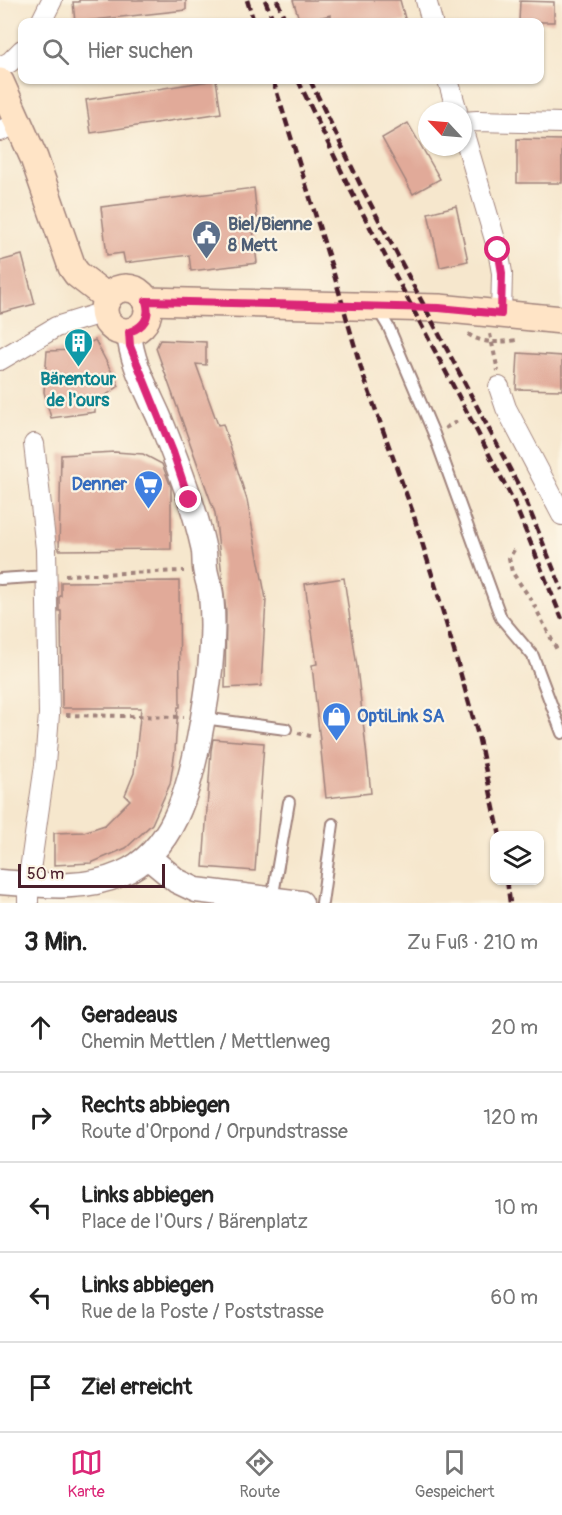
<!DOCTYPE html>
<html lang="de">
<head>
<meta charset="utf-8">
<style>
  body { margin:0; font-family:Pangolin,sans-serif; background:#f6f6f6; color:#222 }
  .controls { position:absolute; right:18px; bottom:18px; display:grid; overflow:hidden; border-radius:12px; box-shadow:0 2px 4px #0004 }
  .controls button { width:54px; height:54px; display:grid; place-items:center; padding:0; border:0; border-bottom:2px solid #e0e0e0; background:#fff; color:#222; font:30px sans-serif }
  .compass { position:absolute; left:418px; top:102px; width:54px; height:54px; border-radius:50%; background:#fff; box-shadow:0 2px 4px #0004; rotate:296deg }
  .scale { position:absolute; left:18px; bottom:15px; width:147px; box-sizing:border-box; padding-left:6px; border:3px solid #4a1f2b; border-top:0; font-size:16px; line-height:21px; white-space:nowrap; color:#4a1f2b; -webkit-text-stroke:4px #fcf5e5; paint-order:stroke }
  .stop { position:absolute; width:18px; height:18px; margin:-14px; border:4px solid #db2777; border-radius:50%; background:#fff }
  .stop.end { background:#db2777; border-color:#fff; box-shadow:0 2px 6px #0008 }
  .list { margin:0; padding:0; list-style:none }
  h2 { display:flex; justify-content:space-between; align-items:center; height:78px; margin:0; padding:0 24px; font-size:26px }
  h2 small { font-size:20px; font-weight:400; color:#767676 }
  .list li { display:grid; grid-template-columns:39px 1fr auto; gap:18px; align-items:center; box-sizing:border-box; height:90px; padding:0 24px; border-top:2px solid #e0e0e0 }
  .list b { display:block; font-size:22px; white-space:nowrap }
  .list p { margin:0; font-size:20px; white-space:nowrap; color:#767676 }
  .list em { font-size:20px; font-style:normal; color:#767676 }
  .icon { flex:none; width:33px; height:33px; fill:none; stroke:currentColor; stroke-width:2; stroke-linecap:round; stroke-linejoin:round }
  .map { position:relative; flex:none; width:562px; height:903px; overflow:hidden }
  .search { position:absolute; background:#fff; box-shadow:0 2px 4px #0004; left:18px; right:18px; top:18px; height:66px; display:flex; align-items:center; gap:15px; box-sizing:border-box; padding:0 21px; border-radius:12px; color:#767676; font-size:22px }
  .sheet { height:528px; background:#fff }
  nav { display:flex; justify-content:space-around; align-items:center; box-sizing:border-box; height:84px; border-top:2px solid #e0e0e0; background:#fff; font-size:16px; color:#767676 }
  nav a { display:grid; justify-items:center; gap:3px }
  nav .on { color:#db2777 }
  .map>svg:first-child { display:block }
</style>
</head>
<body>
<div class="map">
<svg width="562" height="903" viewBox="0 0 562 903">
  <rect width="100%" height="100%" fill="#fcf5e5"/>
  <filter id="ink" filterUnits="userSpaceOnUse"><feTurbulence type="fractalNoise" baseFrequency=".0167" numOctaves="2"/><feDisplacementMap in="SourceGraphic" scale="12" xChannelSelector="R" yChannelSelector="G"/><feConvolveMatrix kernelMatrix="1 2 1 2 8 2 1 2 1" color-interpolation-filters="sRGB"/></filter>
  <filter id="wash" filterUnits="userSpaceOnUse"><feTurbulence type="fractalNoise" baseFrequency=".008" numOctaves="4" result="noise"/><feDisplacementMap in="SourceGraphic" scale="24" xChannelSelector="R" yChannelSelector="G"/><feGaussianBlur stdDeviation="1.35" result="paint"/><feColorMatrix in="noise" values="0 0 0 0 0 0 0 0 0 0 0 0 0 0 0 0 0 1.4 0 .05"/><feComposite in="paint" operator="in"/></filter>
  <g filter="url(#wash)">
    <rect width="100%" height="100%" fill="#f6e7cd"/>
    <g id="blocks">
      <g fill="#e1aa99">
        <polygon points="79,0 186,0 186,10 75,22 73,2 79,2"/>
        <polygon points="293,0 400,0 406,22 332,22 331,15 300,22"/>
        <polygon points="520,1 554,2 554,22 519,22"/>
        <polygon points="216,80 221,113 91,133 86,100"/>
        <polygon points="408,123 440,179 413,194 382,138"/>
        <polygon points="517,139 562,140 562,183 517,183"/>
        <polygon points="254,188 257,218 252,221 257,263 191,271 189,255 125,263 123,253 107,255 101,207"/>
        <polygon points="456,206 468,261 440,267 428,213"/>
        <polygon points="22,255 35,304 0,313 0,261"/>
        <polygon points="95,340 119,386 95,403 95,412 51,418 44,392 47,351 76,350"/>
        <polygon points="160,340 206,342 206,365 196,364 218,425 223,424 247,500 266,599 261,686 225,688 226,612 215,513 156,348"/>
        <polygon points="518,353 562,356 562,390 516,389"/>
        <polygon points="115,452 143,454 162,464 171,487 171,549 59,550 61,455"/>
        <polygon points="344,578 357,667 371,793 326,798 312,665 317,664 305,584"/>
        <polygon points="179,581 180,707 178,707 175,751 170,784 152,824 126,848 91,863 54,865 54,833 84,832 105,825 130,800 125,795 134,773 141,708 62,708 61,611 59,611 59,597 61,596 61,582"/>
        <polygon points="213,739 264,743 255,871 203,867 211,751"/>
      </g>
    </g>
  </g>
  <g filter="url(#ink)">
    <use href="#blocks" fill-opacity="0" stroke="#a0837c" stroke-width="1.5"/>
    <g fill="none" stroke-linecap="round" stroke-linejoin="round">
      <defs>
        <g id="service">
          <polyline points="377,308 389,328 434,434 501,618 533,656 562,733"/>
          <polyline points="0,579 47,576"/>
          <polyline points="203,718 286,729"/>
          <polyline points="272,900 289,802"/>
          <polyline points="322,903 333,824"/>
        </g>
        <g id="minor">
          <polyline points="426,0 432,22"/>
          <polyline points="41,22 52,0"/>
          <polyline points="0,67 10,62 22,50"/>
          <polyline points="448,80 457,111"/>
          <polyline points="463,122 477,121 562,123"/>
          <polyline points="0,131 18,123"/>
          <polyline points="463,131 498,250 502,273 501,314"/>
          <polyline points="0,360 56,327 104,312"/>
          <polyline points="499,387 506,408 562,515"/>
          <polyline points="28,903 28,884 45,765 49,714 46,549 34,444"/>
        </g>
        <g id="tertiary">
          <polyline points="148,857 177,881 196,890 301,903"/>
          <path d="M0,882C40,885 83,891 121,874C174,851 188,790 199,739C208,693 216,642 211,595C210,586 206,577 205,568C204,561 205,553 203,546C194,505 175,456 159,417C147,390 131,362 129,332"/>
        </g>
        <g id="secondary">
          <polyline points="0,82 34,158 72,267 77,274 108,298"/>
          <circle cx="126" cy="310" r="22"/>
          <polyline points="146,301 439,308 562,320"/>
        </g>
      </defs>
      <use href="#service" stroke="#a0837c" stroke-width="14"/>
      <use href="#minor" stroke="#a0837c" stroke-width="22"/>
      <use href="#tertiary" stroke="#a0837c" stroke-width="27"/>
      <use href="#secondary" stroke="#a0837c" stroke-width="30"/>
      <g stroke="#a0837c" stroke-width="4" stroke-dasharray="4.5 4.5" stroke-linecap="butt">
        <path d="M468,334C484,345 499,342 518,340"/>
        <polyline points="490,334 498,371"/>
        <polyline points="445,428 458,421"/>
        <polyline points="514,550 509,558 512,572 532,601 557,650"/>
        <polyline points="65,575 184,571"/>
        <polyline points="66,715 184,717"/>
        <polyline points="298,733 310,736"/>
      </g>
      <use href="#service" stroke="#fff" stroke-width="10"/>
      <use href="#minor" stroke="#fff" stroke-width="20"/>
      <use href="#tertiary" stroke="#fff" stroke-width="24"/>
      <use href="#secondary" stroke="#ffe4c6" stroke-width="27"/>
      <g stroke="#4a1f2b" stroke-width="4.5" stroke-dasharray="9 4.5" stroke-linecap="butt">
        <polyline points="247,0 254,22"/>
        <polyline points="265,0 274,22"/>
        <polyline points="277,0 286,22"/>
        <polyline points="273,80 333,271 363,375 412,510 437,591 478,735 500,836"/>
        <polyline points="298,80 349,187 513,500 562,619"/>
        <polyline points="310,80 360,184 523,494 562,590"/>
        <polyline points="507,880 510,903"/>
      </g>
    </g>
  </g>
  <g fill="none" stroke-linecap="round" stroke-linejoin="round" filter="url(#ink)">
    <path stroke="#db2777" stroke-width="8" d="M189,500L173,452L130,346L129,332C144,327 151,317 146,301L439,308L501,314L502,273L498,250"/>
  </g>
  <defs>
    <symbol id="civic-pin" viewBox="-11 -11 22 30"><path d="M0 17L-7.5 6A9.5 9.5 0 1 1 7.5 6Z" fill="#5c6f8a" stroke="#fcf5e5"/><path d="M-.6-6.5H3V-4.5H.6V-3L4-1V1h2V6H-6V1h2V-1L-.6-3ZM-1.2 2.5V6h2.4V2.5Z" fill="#fff"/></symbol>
    <symbol id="building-pin" viewBox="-11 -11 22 30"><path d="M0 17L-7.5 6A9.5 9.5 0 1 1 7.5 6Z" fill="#0f9aa8" stroke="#fcf5e5"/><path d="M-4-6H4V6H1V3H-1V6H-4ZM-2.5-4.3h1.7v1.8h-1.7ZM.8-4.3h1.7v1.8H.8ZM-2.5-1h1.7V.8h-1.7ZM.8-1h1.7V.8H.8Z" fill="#fff"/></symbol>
    <symbol id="supermarket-pin" viewBox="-11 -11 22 30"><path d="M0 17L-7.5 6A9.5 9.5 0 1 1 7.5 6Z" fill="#3f7fe0" stroke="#fcf5e5"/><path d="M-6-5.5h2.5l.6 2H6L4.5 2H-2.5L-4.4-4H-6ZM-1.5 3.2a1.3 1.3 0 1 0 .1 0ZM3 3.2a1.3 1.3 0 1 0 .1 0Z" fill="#fff"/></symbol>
    <symbol id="shop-pin" viewBox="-11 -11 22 30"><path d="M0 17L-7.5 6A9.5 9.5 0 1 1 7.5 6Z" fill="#3f7fe0" stroke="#fcf5e5"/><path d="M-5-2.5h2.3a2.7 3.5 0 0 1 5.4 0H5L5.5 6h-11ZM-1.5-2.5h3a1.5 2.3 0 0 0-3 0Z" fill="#fff"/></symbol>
  </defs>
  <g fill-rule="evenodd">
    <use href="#civic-pin" x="190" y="218" width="33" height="45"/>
    <use href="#building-pin" x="62" y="326" width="33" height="45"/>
    <use href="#supermarket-pin" x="132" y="468" width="33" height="45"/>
    <use href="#shop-pin" x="320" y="700" width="33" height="45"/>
  </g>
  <g text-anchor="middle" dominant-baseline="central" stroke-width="4.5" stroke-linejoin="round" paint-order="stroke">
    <g font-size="18" font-weight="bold" fill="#4e5e75" stroke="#fcf5e5" text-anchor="start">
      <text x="228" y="224">Biel/Bienne<tspan x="228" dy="21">8 Mett</tspan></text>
    </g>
    <g font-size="18" font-weight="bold" fill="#0d838f" stroke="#fcf5e5">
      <text x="78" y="379">Bärentour<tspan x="78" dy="21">de l'ours</tspan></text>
    </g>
    <g font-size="18" font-weight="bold" fill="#366cbe" stroke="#fcf5e5" text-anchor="end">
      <text x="127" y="484">Denner</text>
      <text x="357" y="716" text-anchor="start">OptiLink SA</text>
    </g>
  </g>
</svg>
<div class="controls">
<button><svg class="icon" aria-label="layers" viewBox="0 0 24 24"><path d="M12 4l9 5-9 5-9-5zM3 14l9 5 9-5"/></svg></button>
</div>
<svg class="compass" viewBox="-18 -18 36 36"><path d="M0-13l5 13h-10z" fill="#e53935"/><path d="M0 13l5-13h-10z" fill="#767676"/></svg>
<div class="scale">50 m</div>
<div class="stop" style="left:498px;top:250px"></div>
<div class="stop end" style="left:189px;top:500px"></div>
<div class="search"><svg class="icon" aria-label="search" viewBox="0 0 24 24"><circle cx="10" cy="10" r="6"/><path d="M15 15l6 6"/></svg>Hier suchen</div>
</div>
<section class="sheet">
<h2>3 Min.<small>Zu Fuß · 210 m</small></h2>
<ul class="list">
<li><svg class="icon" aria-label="ahead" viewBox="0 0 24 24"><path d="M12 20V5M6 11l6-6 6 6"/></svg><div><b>Geradeaus</b><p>Chemin Mettlen / Mettlenweg</p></div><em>20 m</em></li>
<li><svg class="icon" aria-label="right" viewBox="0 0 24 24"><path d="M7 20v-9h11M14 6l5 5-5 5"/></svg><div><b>Rechts abbiegen</b><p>Route d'Orpond / Orpundstrasse</p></div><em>120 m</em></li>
<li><svg class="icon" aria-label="left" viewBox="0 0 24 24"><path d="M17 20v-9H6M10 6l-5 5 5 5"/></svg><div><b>Links abbiegen</b><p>Place de l'Ours / Bärenplatz</p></div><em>10 m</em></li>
<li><svg class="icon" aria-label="left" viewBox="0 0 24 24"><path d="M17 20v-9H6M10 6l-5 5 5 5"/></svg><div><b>Links abbiegen</b><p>Rue de la Poste / Poststrasse</p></div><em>60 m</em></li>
<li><svg class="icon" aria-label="arrive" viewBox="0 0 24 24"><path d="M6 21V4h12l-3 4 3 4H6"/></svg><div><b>Ziel erreicht</b></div></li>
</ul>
</section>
<nav>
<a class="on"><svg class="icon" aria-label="map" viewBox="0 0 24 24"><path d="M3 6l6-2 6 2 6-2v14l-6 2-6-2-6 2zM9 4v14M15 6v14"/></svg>Karte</a>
<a><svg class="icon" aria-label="directions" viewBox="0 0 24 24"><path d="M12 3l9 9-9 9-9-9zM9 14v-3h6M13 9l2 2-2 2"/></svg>Route</a>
<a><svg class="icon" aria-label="saved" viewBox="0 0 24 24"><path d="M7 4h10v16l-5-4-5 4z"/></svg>Gespeichert</a>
</nav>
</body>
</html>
